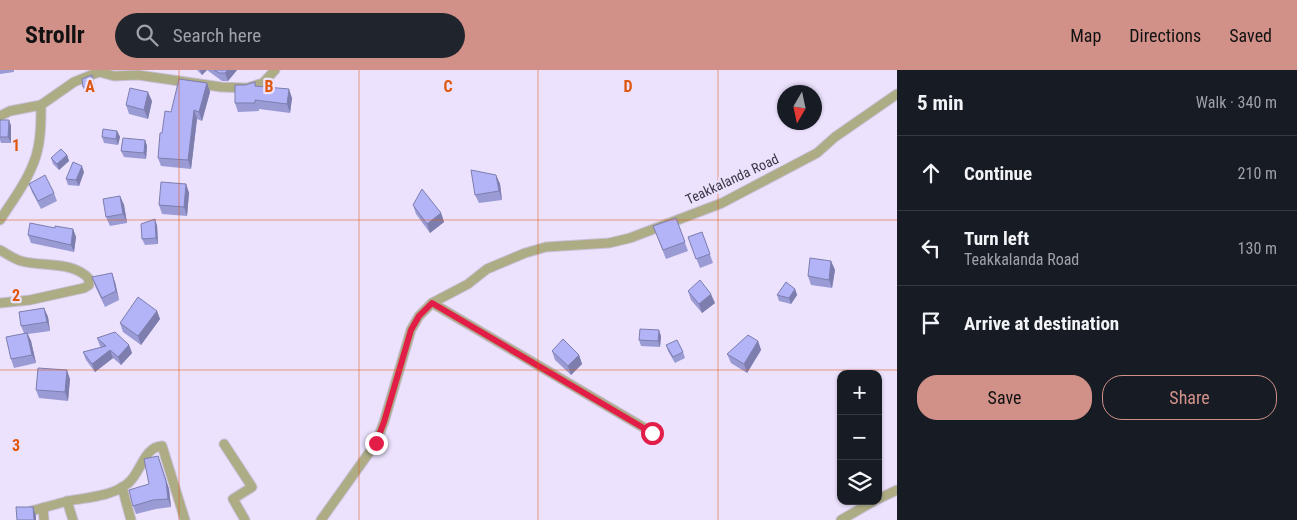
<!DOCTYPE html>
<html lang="en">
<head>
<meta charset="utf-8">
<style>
  body { margin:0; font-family:"Roboto Condensed",sans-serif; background:#20242c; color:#f1f3f6 }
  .controls { position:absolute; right:15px; bottom:15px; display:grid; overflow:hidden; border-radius:10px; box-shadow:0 1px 4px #0004 }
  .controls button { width:45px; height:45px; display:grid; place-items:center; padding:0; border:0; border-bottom:1px solid #363941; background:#171b24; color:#f1f3f6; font:25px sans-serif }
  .compass { position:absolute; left:777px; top:15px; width:45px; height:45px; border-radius:50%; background:#171b24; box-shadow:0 1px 4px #0004; rotate:189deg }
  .stop { position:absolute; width:15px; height:15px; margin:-11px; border:4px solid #e11d48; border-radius:50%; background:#fff }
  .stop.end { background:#e11d48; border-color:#fff; box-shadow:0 1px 5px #0008 }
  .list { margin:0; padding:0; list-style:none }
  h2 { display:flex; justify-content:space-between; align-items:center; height:65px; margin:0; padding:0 20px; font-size:21px }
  h2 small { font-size:16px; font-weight:400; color:#9ea1a6 }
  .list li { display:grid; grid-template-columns:32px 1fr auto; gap:15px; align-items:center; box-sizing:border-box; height:75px; padding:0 20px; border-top:1px solid #363941 }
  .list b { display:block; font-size:19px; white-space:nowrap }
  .list p { margin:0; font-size:16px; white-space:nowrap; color:#9ea1a6 }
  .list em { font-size:16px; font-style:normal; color:#9ea1a6 }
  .actions { display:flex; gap:10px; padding:15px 20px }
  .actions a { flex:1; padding:11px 0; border:1px solid #d19189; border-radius:20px; text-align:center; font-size:18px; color:#d19189 }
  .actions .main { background:#d19189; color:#111 }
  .icon { flex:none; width:28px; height:28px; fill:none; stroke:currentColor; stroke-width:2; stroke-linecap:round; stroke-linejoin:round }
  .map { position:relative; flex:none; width:897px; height:450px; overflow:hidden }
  header { display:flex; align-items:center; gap:30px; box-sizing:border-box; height:70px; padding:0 25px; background:#d19189; color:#111 }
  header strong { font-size:24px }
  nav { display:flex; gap:28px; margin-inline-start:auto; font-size:18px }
  .search { width:350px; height:45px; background:#20242c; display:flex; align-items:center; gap:12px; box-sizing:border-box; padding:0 18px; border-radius:28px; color:#9ea1a6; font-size:19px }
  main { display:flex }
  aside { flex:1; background:#171b24 }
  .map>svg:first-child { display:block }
</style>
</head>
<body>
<header>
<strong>Strollr</strong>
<div class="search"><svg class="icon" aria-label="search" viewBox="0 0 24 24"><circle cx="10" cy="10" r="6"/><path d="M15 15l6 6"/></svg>Search here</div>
<nav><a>Map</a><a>Directions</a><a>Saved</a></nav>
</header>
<main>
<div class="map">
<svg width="897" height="450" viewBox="0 0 897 450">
  <rect width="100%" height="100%" fill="#ece2fe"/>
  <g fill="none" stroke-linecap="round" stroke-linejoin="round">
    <defs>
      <g id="minor">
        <polyline points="0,46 10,41 41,35"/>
        <path d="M0,150C13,130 29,109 36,86C41,69 41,52 41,35L74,12L99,2L114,6L138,5L221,17L247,18L263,13L275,0"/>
        <path d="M0,180C7,184 14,189 21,191C43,197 74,191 89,209V215L84,218L30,230L0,233"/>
        <polyline points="432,233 653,363"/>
        <polyline points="224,374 252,417 233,429 245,450"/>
        <polyline points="122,417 131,450"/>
        <polyline points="878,429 897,420"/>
        <polyline points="67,431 73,450"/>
        <polyline points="43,438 44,450"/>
        <path d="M31,441C43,438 56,434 68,431C88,427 110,427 127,414C141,404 143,377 162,376L185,450"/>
        <polyline points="321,450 376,373 384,352 411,260 419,246 432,233 468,214 487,199 525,183 546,177 609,173 630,168 722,133 817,83 835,67 897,24"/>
        <polyline points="841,450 874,431"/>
      </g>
    </defs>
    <use href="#minor" stroke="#c9c0d9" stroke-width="11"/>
    <use href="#minor" stroke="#adac85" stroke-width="9"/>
  </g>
  <g fill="#9a9bd4">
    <polygon points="0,0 14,0 14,2 0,4"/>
    <polygon points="197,0 237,0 228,11 222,11 207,0 202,5"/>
    <polygon points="92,5 94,11 96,21 85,23 83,17"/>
    <polygon points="255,12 256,16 292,28 290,43 259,39 259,41 238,42 235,33 245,15"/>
    <polygon points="207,13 210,22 202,51 197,49 191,99 161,96 158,88 162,63 171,42"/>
    <polygon points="152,31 148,49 129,44 126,35"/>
    <polygon points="0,50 9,50 11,56 11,73 1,73 0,70"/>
    <polygon points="117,61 120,67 118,75 104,73 102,67"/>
    <polygon points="145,70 147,76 146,89 124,87 121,81"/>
    <polygon points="67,85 69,91 59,100 53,94 51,88"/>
    <polygon points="84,102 79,116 68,115 66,109"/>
    <polygon points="496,105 500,114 502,130 479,133 475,125"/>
    <polygon points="29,114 54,123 57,131 41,139 32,122"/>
    <polygon points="186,114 189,123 187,146 162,144 159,135"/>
    <polygon points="120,126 124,135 127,153 110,156 106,147"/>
    <polygon points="413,135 441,143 444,152 430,163 416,144"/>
    <polygon points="676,148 688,181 666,189 653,156"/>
    <polygon points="157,155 158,174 145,175 142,169"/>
    <polygon points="55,158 73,159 76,167 74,182 31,173 28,165"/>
    <polygon points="702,162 713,193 700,198 688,167"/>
    <polygon points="831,191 835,200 832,218 811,215 808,206"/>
    <polygon points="92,207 115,212 119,230 105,237 95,216"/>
    <polygon points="795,219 797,225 791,234 779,231 777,225"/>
    <polygon points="688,221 715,233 702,243 691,230"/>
    <polygon points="44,238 48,247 50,261 28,264 31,271 36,293 14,298 11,289 24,263 21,256"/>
    <polygon points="157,241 160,249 141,275 123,262 120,253"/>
    <polygon points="661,266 660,277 641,276 639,270"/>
    <polygon points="97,268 129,275 132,283 121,295 113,288 95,302 86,290 83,282 101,277 100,276"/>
    <polygon points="758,271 761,280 747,303 731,293 727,284"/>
    <polygon points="666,275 683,282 685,288 675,293 668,281"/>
    <polygon points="552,281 579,285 582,294 571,305 555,290"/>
    <polygon points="70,309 68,331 39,328 36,320"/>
    <polygon points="158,386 169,419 171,437 156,439 136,444 133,436 149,414"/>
  </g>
  <g fill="#7d7ead">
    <polygon points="200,0 207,0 202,5"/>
    <polygon points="228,0 237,0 228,11 225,3"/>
    <polygon points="207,13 210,22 202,51 199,42"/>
    <polygon points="289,19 292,28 290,43 287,34"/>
    <polygon points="148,22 152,31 148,49 144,40"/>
    <polygon points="194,40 197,49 191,99 188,90"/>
    <polygon points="9,50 11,56 11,73 8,67"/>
    <polygon points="117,61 120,67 118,75 116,69"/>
    <polygon points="145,70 147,76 146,89 144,83"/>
    <polygon points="67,85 69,91 59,100 57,94"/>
    <polygon points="82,96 84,102 79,116 76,110"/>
    <polygon points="496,105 500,114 502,130 499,121"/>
    <polygon points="186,114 189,123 187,146 184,137"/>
    <polygon points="120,126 124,135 127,153 123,144"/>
    <polygon points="441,143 444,152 430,163 427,154"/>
    <polygon points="155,149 157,155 158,174 156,168"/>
    <polygon points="73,159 76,167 74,182 71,175"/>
    <polygon points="831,191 835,200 832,218 829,210"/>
    <polygon points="112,203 115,212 119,230 116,221"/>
    <polygon points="795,219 797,225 791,234 789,228"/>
    <polygon points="711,224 715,233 702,243 699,234"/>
    <polygon points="44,238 48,247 50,261 47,252"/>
    <polygon points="157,241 160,249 141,275 138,266"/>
    <polygon points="659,260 661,266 660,277 658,271"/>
    <polygon points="27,263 31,271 36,293 32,285"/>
    <polygon points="758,271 761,280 747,303 744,294"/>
    <polygon points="129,275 132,283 121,295 118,287"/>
    <polygon points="110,280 113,288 95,302 92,294"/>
    <polygon points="579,285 582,294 571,305 568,296"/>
    <polygon points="67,300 70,309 68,331 65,322"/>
    <polygon points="158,386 169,419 171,437 168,429"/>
    <polygon points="33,437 36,446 36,450 34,450"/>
  </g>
  <g fill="#b3b4f7" stroke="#7d7ead">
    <polygon points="214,0 228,0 225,3 219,3"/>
    <polygon points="92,5 93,15 83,17 82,9"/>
    <polygon points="179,9 207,13 199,42 194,40 188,90 158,88 160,63 162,63 165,41 171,42"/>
    <polygon points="255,12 255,16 289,19 287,34 255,30 255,33 235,33 235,15 245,15"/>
    <polygon points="130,18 148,22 144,40 126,35"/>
    <polygon points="0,50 9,50 8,67 0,67"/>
    <polygon points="103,59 117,61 116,69 102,67"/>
    <polygon points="123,68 145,70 144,83 121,81"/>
    <polygon points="61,79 67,85 57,94 51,88"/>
    <polygon points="73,92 82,96 76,110 66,109"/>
    <polygon points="471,100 496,105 499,121 475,125"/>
    <polygon points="45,105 54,123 38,131 29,114"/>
    <polygon points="161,112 186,114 184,137 159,135"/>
    <polygon points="422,119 441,143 427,154 413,135"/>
    <polygon points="120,126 123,144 106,147 103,129"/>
    <polygon points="676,148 685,172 663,180 653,156"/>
    <polygon points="155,149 156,168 142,169 141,154"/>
    <polygon points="30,153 55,158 55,156 73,159 71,175 28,165"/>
    <polygon points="702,162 710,184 696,189 688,167"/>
    <polygon points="810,188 831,191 829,210 808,206"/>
    <polygon points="112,203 116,221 102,228 92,207"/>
    <polygon points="700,210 711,224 699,234 688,221"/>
    <polygon points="786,212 795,219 789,228 777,225"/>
    <polygon points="138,227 157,241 138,266 120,253"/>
    <polygon points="44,238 47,252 21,256 19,242"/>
    <polygon points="640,259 659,260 658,271 639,270"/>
    <polygon points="115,262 129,275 118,287 110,280 92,294 83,282 106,276 97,268"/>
    <polygon points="27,263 32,285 11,289 6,267"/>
    <polygon points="748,265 758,271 744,294 727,284"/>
    <polygon points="563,269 579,285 568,296 552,281"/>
    <polygon points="677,270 683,282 673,287 666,275"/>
    <polygon points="38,298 67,300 65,322 36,320"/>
    <polygon points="158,386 166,411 168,429 153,430 133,436 129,420 149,414 144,389"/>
    <polygon points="16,437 33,437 34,450 17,450"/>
  </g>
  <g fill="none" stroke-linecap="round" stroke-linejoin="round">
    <polyline stroke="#e11d48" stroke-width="6" points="376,373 384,352 411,260 419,246 432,233 652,363"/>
  </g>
  <path fill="none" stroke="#df570f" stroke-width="1" stroke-opacity="0.55" d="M179,0V450M359,0V450M538,0V450M718,0V450M0,150H897M0,300H897"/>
  <g text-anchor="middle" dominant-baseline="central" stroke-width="4.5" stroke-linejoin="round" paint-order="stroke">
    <g font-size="14" fill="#3d3846" stroke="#ece2fe">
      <text transform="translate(732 109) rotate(-25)">Teakkalanda Road</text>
    </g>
  </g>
  <g font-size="16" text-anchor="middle" font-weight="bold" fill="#df570f" stroke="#ece2fe" stroke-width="4.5" stroke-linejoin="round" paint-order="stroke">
    <text x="90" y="22">A</text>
    <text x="269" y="22">B</text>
    <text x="448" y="22">C</text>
    <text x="628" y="22">D</text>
    <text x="16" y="81">1</text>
    <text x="16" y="231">2</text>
    <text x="16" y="381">3</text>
  </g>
</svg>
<div class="controls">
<button>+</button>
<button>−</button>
<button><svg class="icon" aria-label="layers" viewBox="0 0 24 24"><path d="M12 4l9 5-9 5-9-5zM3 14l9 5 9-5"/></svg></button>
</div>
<svg class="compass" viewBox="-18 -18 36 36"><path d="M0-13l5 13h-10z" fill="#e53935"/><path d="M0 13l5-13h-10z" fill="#9ea1a6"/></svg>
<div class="stop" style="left:652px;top:363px"></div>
<div class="stop end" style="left:376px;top:373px"></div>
</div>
<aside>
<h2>5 min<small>Walk · 340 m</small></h2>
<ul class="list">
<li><svg class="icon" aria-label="ahead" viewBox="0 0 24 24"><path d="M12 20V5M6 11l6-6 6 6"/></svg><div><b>Continue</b></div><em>210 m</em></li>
<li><svg class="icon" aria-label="left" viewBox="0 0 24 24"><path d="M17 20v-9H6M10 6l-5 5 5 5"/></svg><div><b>Turn left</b><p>Teakkalanda Road</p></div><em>130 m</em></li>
<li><svg class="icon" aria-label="arrive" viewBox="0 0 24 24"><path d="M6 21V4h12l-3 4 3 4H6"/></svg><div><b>Arrive at destination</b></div></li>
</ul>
<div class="actions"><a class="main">Save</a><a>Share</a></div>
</aside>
</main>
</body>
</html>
